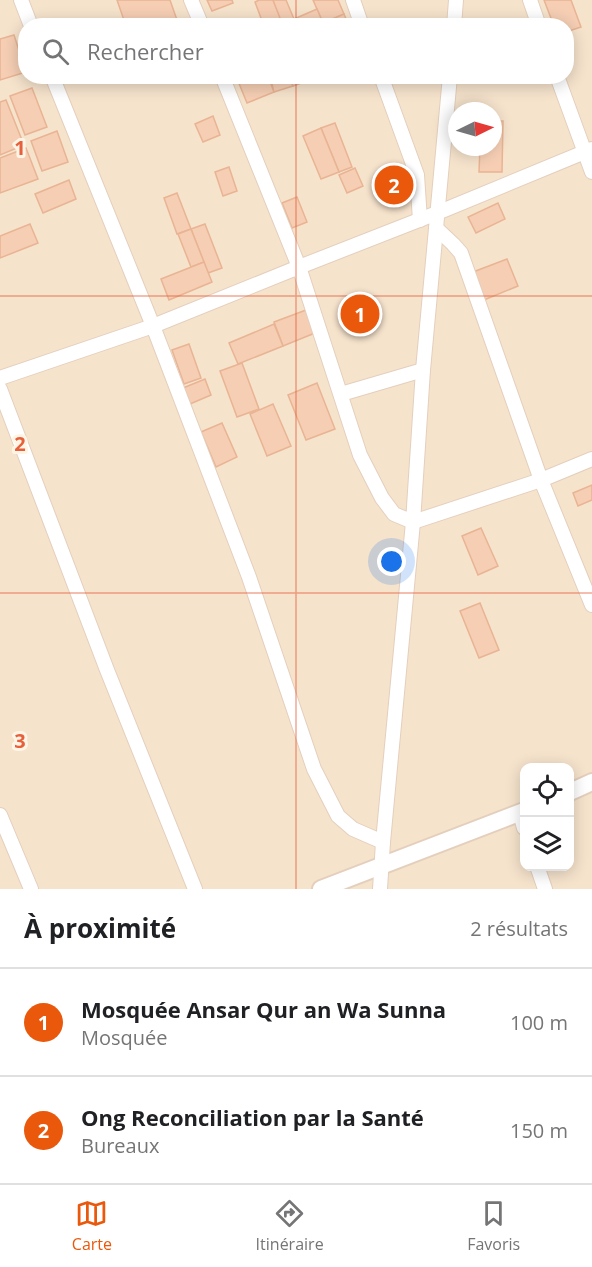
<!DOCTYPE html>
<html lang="fr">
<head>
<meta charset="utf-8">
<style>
  body { margin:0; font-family:"Open Sans",sans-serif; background:#f6f6f6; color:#202124 }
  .controls { position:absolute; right:18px; bottom:18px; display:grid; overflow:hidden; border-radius:12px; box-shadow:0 3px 15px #0003 }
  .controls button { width:54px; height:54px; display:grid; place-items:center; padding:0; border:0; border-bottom:2px solid #e0e0e0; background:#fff; color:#202124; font:30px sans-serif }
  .compass { position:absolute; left:448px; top:102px; width:54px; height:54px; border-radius:50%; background:#fff; box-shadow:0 3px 15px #0003; rotate:85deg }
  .you { position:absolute; left:392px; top:562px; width:21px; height:21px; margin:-15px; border:4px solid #fff; border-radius:50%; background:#1a73e8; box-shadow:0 0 0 9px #1a73e833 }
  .badge { display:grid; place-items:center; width:39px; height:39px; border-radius:50%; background:#ea580c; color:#fff; font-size:20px; font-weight:700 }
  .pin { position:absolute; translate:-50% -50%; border:3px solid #fff; box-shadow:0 2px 6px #0006 }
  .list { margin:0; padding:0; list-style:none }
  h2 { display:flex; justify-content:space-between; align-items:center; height:78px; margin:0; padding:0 24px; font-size:26px }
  h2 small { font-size:20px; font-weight:400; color:#757577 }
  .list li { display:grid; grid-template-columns:39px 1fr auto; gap:18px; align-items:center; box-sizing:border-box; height:108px; padding:0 24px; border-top:2px solid #e0e0e0 }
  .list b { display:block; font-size:22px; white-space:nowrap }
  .list p { margin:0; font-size:20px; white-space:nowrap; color:#757577 }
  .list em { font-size:20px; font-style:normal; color:#757577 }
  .icon { flex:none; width:33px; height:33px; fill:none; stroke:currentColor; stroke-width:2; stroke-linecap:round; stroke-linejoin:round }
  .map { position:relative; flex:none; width:592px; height:889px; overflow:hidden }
  .search { position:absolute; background:#fff; box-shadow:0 3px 15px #0003; left:18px; right:18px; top:18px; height:66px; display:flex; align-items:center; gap:15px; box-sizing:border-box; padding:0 21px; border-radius:24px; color:#757577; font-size:22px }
  .sheet { height:294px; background:#fff }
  nav { display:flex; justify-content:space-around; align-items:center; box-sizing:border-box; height:84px; border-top:2px solid #e0e0e0; background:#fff; font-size:16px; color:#757577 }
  nav a { display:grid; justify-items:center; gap:3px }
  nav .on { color:#ea580c }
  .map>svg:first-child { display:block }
</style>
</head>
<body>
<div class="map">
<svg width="592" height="889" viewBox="0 0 592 889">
  <rect width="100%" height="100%" fill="#fef2df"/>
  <path fill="#f6e3cc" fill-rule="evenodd" d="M0,0H592V889H0ZM26,26H566V76H26ZM457,111H493V147H457ZM524,768H570V866H524Z"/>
  <g fill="#f5ceb4" stroke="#e9b493" stroke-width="1.5">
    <polygon points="117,0 170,0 178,23 173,26 126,26"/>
    <polygon points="207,0 232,0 233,3 212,11"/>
    <polygon points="259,0 273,0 282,22 274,26 264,26 255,2"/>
    <polygon points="273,0 286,0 294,19 282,23"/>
    <polygon points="313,0 338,0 344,14 323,23"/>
    <polygon points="544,0 571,0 581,27 566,32 566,26 554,26"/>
    <polygon points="317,9 323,23 317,26 296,26 294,19"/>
    <polygon points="344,14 349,26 327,26 326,22"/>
    <polygon points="14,35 26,72 0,80 0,39"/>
    <polygon points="236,76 268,76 274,92 247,103"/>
    <polygon points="283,76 290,76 293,86 274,92 271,80"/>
    <polygon points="289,76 315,76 315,78 293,86"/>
    <polygon points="32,88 47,127 25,135 10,96"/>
    <polygon points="6,100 24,145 0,155 0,102"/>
    <polygon points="213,116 220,135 203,142 195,124"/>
    <polygon points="493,121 503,121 502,172 479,172 480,147 493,147"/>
    <polygon points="335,123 352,167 339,172 321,128"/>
    <polygon points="321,128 339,172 321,179 303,136"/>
    <polygon points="57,131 68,162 42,171 31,141"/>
    <polygon points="26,148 38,179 0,193 0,158"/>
    <polygon points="229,167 237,191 223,196 215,172"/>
    <polygon points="355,168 363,186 347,193 339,175"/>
    <polygon points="69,180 76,199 43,213 35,194"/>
    <polygon points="177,193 191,229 177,234 164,198"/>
    <polygon points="297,197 307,222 292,228 282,203"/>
    <polygon points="498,203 505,219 476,233 468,217"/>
    <polygon points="30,224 38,243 0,258 0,236"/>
    <polygon points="205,224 222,268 208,273 191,229"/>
    <polygon points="191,229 204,262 191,267 178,234"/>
    <polygon points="507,259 518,286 484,300 473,272"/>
    <polygon points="204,262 212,282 169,300 161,279"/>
    <polygon points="306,310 315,333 283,346 274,322"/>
    <polygon points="274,324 283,346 238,364 229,343"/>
    <polygon points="189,344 201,378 184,384 172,350"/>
    <polygon points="242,363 259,409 237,417 220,371"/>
    <polygon points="205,379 211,395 190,404 183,388"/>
    <polygon points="317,383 335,429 306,440 288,395"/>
    <polygon points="273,404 291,446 267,456 250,414"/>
    <polygon points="222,423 237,457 216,467 201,432"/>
    <polygon points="592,485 592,500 578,506 573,493"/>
    <polygon points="481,528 498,566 478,575 462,536"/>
    <polygon points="480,603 499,650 479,658 460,611"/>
  </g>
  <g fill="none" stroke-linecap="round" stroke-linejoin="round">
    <defs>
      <g id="minor">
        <polyline points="21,0 31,26"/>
        <polyline points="191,0 202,26"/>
        <polyline points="353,0 362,26"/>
        <polyline points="530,0 539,26"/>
        <polyline points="454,26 456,0"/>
        <polyline points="52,76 153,326 249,577 314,769 338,816 353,829 383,842"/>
        <polyline points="222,76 299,267 360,455 382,498 394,514 413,522 541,480 592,459"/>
        <polyline points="381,76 417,175 420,220"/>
        <polyline points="557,76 592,172"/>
        <polyline points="436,228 453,244 461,253 541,480 592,605"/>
        <polyline points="0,378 153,326 299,267 437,213 592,149"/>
        <polyline points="0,389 107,670 195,889"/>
        <polyline points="341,394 423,370"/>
        <polyline points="520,813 524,828"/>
        <polyline points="0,815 31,889"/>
        <polyline points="537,866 545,889"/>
        <polyline points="380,889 383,842 413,522 423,370 450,76"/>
      </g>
      <g id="tertiary">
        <polyline points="570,792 592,782"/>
        <polyline points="321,889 524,811"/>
      </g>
    </defs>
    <use href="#minor" stroke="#e4cfbd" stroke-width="16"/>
    <use href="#tertiary" stroke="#e4cfbd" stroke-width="20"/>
    <use href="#minor" stroke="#fff" stroke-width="14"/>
    <use href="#tertiary" stroke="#fff" stroke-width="16"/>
  </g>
  <path fill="none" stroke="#e6613b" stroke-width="1.5" stroke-opacity="0.55" d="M296,0V26M296,76V889M0,296H592M0,593H592"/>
  <g font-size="20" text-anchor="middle" font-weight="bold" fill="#e6613b" stroke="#fff5e6" stroke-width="6" stroke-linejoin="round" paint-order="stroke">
    <text x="20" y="155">1</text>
    <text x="20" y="451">2</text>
    <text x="20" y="748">3</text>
  </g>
</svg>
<div class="controls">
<button><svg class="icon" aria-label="locate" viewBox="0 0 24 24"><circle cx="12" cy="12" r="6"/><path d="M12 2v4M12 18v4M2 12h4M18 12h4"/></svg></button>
<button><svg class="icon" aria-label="layers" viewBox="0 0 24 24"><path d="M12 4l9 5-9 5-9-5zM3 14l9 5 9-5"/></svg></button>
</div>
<svg class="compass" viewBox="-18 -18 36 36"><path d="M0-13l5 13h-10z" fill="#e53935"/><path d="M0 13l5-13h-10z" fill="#757577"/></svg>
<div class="you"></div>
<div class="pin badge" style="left:360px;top:314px">1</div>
<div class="pin badge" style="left:394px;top:185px">2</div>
<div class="search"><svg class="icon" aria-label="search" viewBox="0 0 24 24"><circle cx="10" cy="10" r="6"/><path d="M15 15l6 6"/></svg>Rechercher</div>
</div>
<section class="sheet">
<h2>À proximité<small>2 résultats</small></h2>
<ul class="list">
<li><span class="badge">1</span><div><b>Mosquée Ansar Qur an Wa Sunna</b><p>Mosquée</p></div><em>100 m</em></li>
<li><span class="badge">2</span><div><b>Ong Reconciliation par la Santé</b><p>Bureaux</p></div><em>150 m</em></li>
</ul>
</section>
<nav>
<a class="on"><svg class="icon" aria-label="map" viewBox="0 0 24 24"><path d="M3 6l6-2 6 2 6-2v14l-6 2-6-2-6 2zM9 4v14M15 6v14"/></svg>Carte</a>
<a><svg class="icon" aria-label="directions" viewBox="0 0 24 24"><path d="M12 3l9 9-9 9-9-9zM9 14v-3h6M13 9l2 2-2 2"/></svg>Itinéraire</a>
<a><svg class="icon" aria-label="saved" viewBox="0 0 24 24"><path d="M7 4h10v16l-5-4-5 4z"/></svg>Favoris</a>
</nav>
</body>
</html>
